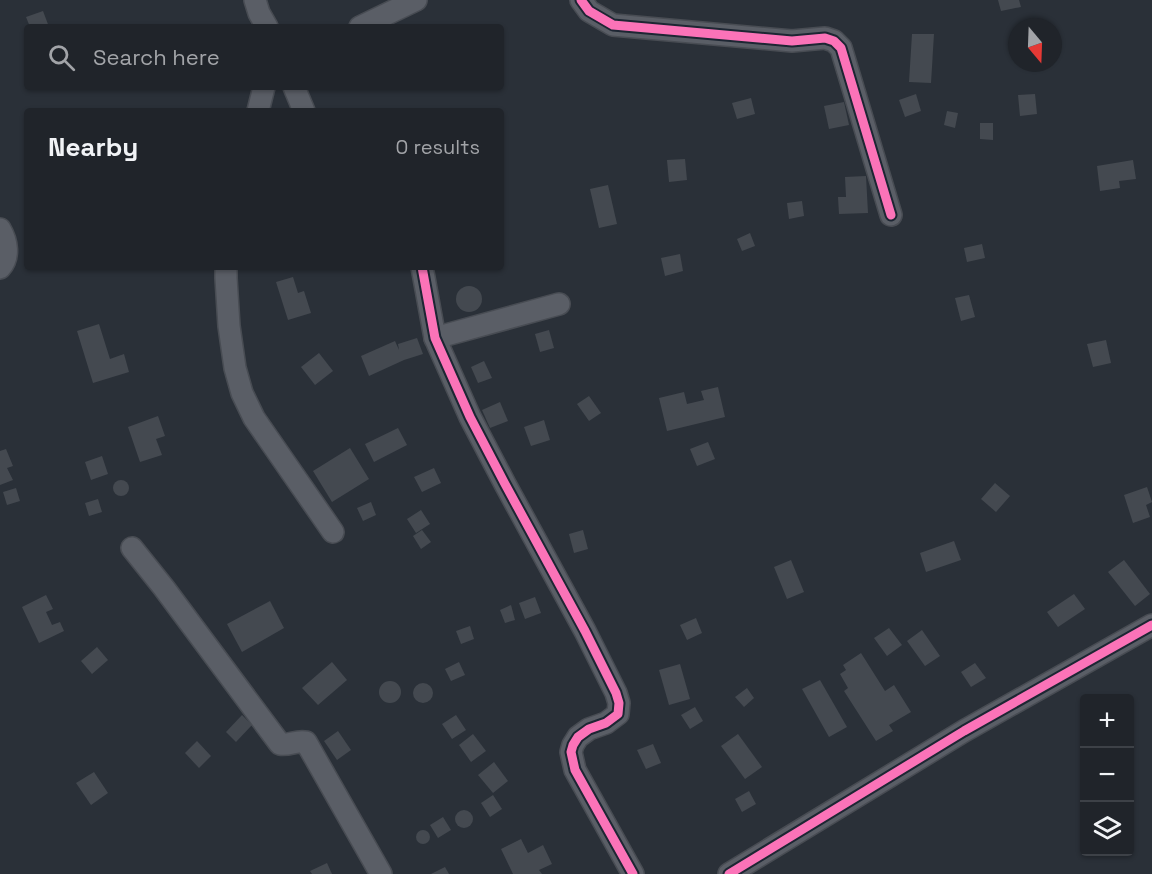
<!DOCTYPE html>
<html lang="en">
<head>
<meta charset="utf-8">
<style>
  body { margin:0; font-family:"Space Grotesk",sans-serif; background:#282c32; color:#f1f3f6 }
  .controls { position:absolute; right:18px; bottom:18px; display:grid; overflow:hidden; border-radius:6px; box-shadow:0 2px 4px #0004 }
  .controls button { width:54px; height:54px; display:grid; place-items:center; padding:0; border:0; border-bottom:2px solid #3d4147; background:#20242a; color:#f1f3f6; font:30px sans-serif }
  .compass { position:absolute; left:1008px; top:18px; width:54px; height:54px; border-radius:50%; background:#20242a; box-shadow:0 2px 4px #0004; rotate:161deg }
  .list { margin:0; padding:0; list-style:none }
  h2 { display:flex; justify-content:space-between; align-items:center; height:78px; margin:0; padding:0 24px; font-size:26px }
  h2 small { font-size:20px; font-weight:400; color:#a2a4a8 }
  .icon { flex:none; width:33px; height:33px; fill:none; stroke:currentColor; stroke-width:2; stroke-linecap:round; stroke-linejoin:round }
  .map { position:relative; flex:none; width:1152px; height:874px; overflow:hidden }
  .search { position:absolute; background:#20242a; box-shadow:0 2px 4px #0004; left:24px; top:24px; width:480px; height:66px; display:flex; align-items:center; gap:15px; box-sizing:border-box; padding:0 21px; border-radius:6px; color:#a2a4a8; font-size:22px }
  .panel { position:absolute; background:#20242a; box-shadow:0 2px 4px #0004; left:24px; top:108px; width:480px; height:162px; border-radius:6px }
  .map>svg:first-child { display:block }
</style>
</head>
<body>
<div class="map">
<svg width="1152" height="874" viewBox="0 0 1152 874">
  <rect width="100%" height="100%" fill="#2a3038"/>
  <g fill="#444950">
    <polygon points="998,0 1019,0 1021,7 1001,11"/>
    <polygon points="43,11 49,27 30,27 26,17"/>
    <polygon points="912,34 934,34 931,83 909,82"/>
    <polygon points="1017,34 1017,54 1016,54 1012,36"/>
    <polygon points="916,94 921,111 905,117 899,100"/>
    <polygon points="1035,94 1037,114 1020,116 1018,95"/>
    <polygon points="751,98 755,114 737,119 732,103"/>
    <polygon points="844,102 849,125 829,129 824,106"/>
    <polygon points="947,111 958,113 955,128 944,125"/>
    <polygon points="980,123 993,123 993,140 980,139"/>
    <polygon points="685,159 687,180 669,182 667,160"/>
    <polygon points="1133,160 1136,179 1119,181 1120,188 1100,191 1097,166"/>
    <polygon points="866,176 868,213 839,214 838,197 846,197 845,177"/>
    <polygon points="608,185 617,224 599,228 590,189"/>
    <polygon points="802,201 804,216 789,219 787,203"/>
    <polygon points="750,233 755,246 742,251 737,239"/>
    <polygon points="982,244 985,258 967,262 964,248"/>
    <polygon points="680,254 683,271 665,276 661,258"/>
    <polygon points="293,277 298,293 304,291 311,313 288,320 276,282"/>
    <circle cx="469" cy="299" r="13"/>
    <polygon points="969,295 975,317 961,321 955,298"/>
    <polygon points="99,324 110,359 124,354 129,372 93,383 77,331"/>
    <polygon points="549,330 554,348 540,352 535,334"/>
    <polygon points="417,338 423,354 404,360 369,376 361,356 395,341 399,350 398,344"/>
    <polygon points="1106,340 1111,363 1093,367 1087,344"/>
    <polygon points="319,353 333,371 315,385 301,367"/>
    <polygon points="484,361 492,378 478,383 471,367"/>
    <polygon points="718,387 725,417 667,431 659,398 684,392 687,404 704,400 701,391"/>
    <polygon points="589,396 601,413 589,421 577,404"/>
    <polygon points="500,402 508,421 490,428 482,410"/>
    <polygon points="158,416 165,436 156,439 162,455 140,462 128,427"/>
    <polygon points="544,420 550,440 531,446 524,427"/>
    <polygon points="398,428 407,445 374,462 365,444"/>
    <polygon points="708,442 715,459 697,466 690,449"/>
    <polygon points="350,448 369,479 332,502 313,471"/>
    <polygon points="6,449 13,466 7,468 13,480 0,485 0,451"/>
    <polygon points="102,456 108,474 91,480 85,462"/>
    <polygon points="434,468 441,483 422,492 414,477"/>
    <circle cx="121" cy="488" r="8"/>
    <polygon points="995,483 1010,496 996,512 981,499"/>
    <polygon points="1147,487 1152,502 1146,505 1150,517 1133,523 1124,495"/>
    <polygon points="16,488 20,501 7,505 3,492"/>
    <polygon points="98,499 102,512 89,516 85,503"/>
    <polygon points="371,502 376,515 363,521 357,508"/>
    <polygon points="421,510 430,524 416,533 407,519"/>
    <polygon points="422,530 431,542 421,549 413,536"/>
    <polygon points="583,530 588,549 574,553 569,534"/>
    <polygon points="954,541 961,560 926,572 920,553"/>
    <polygon points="791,560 804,592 787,599 774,567"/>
    <polygon points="1124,560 1150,594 1135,606 1108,572"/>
    <polygon points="1074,594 1085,609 1058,627 1047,612"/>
    <polygon points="46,595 53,609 46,612 52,625 60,622 64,631 39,643 22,607"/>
    <polygon points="535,597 541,613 525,619 519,603"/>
    <polygon points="270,601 284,628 242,652 227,624"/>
    <polygon points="511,605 515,620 505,623 500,610"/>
    <polygon points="696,618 702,633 687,640 680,625"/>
    <polygon points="470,626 474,639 461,644 456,631"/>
    <polygon points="889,628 902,645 887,656 874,638"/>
    <polygon points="922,630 940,656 925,666 907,641"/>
    <polygon points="97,647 108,660 92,674 81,661"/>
    <polygon points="861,653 885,691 894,685 911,712 889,725 893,731 876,741 844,691 848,688 840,674 846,670 843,665"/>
    <polygon points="332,662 347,680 318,705 302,688"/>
    <polygon points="459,662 465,675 451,681 445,669"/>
    <polygon points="975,663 986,678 971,687 961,672"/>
    <polygon points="680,664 690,699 669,705 659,670"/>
    <polygon points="820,680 847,727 829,737 802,689"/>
    <circle cx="390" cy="692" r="11"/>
    <circle cx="423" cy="693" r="10"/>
    <polygon points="747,688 754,698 744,707 735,697"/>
    <polygon points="695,707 703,721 690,729 681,715"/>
    <polygon points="242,715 252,725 236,742 226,732"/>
    <polygon points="456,715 466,730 452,739 442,724"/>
    <polygon points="338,731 351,750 337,760 324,741"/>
    <polygon points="473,734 486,751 471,762 459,745"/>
    <polygon points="738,734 762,767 745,779 721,746"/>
    <polygon points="197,741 211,756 199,768 185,753"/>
    <polygon points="653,744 661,763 646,769 637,750"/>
    <polygon points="494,762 508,781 493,793 478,775"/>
    <polygon points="94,772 108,793 91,805 76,783"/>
    <polygon points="749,791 756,804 742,812 735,799"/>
    <polygon points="493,795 502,809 490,817 481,803"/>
    <circle cx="464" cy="819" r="9"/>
    <polygon points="443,817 451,830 438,838 430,825"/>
    <circle cx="423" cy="837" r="7"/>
    <polygon points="521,839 528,853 543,845 552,864 539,870 542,874 513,874 501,849"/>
    <polygon points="327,863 332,874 312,874 310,871"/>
    <polygon points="445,867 449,874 431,874"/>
  </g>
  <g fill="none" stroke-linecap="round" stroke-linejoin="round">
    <defs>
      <g id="street">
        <polyline points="255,0 259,13 267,27"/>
        <polyline points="581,0 589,11 613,25 792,41 825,38 834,41 841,48 891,215"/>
        <polyline points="360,27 416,0"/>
        <polyline points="294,87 304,111"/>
        <polyline points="258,111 264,87"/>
        <path d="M0,229C7,241 10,257 0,268"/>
        <polyline points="226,267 226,278 229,326 235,368 242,393 254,418 333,532"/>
        <polyline points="422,267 435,338 470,417 505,484 585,631 616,693 619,703 618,714 606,723 589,729 578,737 573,745 571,752 575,770 633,874"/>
        <polyline points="435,338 559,304"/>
        <path d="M132,548L164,588L280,744C289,746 296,740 306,742L381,874"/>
        <polyline points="729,874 964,731 1152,625"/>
      </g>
    </defs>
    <use href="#street" stroke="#484c53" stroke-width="24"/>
    <use href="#street" stroke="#5a5e66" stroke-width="21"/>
    <defs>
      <g id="cycleway">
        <polyline points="581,0 589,11 613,25 792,41 825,38 834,41 841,48 891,215"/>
        <polyline points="422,267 435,338 470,417 505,484 585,631 616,693 619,703 618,714 606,723 589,729 578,737 573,745 571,752 575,770 633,874"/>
        <polyline points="729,874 964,731 1152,625"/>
      </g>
    </defs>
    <use href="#cycleway" stroke="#1d2633" stroke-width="13"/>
    <use href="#cycleway" stroke="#fb73b8" stroke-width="9"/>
  </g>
</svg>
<div class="controls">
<button>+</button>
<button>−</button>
<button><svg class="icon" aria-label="layers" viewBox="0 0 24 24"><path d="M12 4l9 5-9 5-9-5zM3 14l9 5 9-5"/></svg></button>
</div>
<svg class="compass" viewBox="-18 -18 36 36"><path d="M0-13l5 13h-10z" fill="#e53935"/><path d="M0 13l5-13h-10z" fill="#a2a4a8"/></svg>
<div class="search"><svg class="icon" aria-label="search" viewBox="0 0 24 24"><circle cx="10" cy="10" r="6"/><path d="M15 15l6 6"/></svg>Search here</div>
<section class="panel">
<h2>Nearby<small>0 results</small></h2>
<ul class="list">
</ul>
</section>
</div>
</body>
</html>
